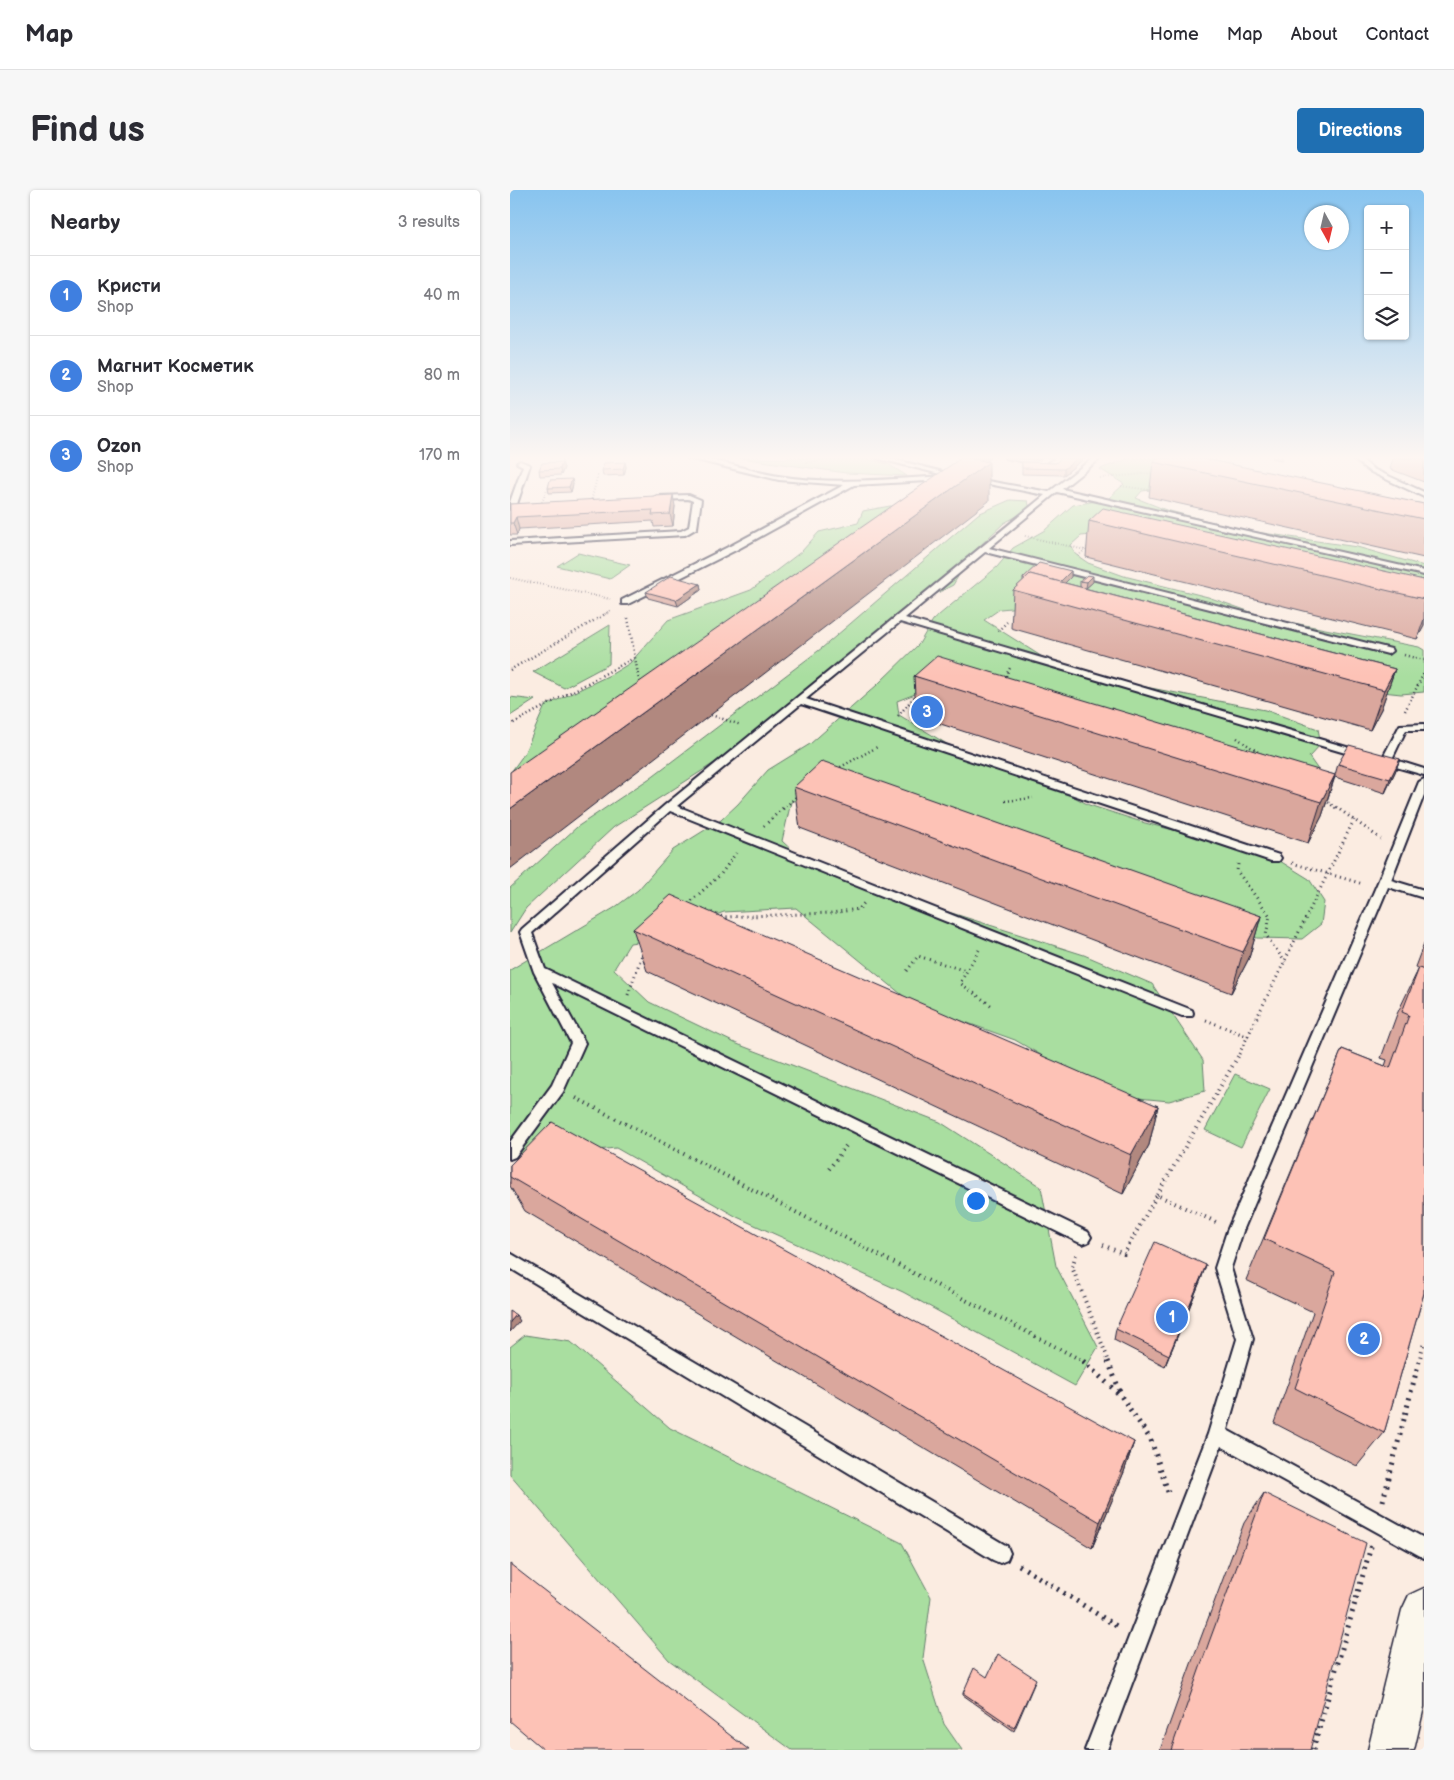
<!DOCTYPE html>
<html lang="en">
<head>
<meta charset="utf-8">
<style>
  body { margin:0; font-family:"Balsamiq Sans",sans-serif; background:#f7f7f7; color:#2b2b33 }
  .controls { position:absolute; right:15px; top:15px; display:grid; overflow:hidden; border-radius:5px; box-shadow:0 1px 4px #0004 }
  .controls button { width:45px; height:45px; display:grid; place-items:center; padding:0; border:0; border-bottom:1px solid #e1e1e2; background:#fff; color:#2b2b33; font:25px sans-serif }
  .compass { position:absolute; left:794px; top:15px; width:45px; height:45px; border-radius:50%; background:#fff; box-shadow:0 1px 4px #0004; rotate:172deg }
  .you { position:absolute; left:465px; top:1010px; width:18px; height:18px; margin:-12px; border:4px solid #fff; border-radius:50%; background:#1a73e8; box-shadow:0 0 0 8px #1a73e833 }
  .badge { display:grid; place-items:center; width:32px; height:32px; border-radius:50%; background:#1f6fb2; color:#fff; font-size:16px; font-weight:700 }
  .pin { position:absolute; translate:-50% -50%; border:2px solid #fff; box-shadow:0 1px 5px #0006 }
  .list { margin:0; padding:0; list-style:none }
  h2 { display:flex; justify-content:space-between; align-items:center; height:65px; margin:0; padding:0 20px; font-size:21px }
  h2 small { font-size:16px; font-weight:400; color:#7c7c81 }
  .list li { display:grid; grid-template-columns:32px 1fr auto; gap:15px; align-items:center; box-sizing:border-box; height:80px; padding:0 20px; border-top:1px solid #e1e1e2 }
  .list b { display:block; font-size:19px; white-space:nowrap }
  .list p { margin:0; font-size:16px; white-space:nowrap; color:#7c7c81 }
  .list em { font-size:16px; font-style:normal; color:#7c7c81 }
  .icon { flex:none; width:28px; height:28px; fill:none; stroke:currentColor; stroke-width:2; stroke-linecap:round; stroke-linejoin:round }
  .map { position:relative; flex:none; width:914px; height:1560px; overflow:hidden; border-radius:5px }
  header { display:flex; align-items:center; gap:30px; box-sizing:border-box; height:70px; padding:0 25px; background:#fff; border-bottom:1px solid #e1e1e2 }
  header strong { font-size:24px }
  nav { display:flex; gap:28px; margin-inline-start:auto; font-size:18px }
  .intro { display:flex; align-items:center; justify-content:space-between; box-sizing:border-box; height:120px; padding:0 30px }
  h1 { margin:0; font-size:35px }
  .button { padding:12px 22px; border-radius:5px; background:#1f6fb2; color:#fff; font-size:18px; font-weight:700 }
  main { display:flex; gap:30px; padding:0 30px }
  aside { flex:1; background:#fff; border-radius:5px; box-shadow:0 1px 4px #0004 }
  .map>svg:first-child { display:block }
</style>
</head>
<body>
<header>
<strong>Map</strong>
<nav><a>Home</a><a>Map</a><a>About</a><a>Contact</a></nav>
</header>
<div class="intro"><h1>Find us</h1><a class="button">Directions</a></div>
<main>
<aside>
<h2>Nearby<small>3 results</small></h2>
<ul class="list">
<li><span class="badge" style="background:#3f7fe0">1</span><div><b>Кристи</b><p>Shop</p></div><em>40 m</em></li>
<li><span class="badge" style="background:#3f7fe0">2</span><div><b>Магнит Косметик</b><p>Shop</p></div><em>80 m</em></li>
<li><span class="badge" style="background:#3f7fe0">3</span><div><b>Ozon</b><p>Shop</p></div><em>170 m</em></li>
</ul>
</aside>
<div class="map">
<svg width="914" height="1560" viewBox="0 0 914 1560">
  <rect width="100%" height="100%" fill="#fbece1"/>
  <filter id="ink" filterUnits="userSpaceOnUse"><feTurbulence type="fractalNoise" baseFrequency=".02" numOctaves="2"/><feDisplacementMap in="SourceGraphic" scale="10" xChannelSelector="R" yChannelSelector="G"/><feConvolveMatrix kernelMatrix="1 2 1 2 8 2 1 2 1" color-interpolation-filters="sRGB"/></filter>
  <g filter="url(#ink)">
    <g fill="#a9dea0" stroke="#66806e">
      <polygon points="230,268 352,268 378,274 397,286 336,283"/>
      <polygon points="620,268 663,268 640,300 632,301 626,308 656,320 733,340 847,357 914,376 914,421 593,344 571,346 561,355 565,364 578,373 614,386 698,407 758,428 909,457 914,460 914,502 891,504 863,501 544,414 490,419 474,430 545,475 568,484 755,520 808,539 811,554 799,567 811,584 418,499 387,511 389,525 445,559 542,595 579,615 635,633 737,658 765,668 799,689 814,712 811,734 792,749 747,748 305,601 281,612 272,651 287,665 366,699 574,765 642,794 693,870 695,901 659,911 618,907 574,890 505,850 402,813 286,718 214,722 141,750 120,753 104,779 139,812 227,854 430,932 531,997 546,1076 588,1157 565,1196 393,1102 227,1027 106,958 18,967 0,959 0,780 104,718 128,700 163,660 211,630 228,614 258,580 300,554 367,495 409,454 423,430 487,377 503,358 535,340 563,315 598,309 614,294 590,279"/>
      <polygon points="500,310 518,311 520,319 494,333 462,363 443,395 391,422 289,510 281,524 104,637 16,718 0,743 0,698 67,637 140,588 312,458 468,324"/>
      <polygon points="380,316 399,318 1,582 14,564 35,516 102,484 120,473 158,430 241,400 292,361 309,342 348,333 353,321"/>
      <polygon points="68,363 120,375 100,389 47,376"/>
      <polygon points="100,435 99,474 54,498 23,482"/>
      <polygon points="0,507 25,510 0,526"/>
      <polygon points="725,884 760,899 731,957 695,940"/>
      <polygon points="15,1145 61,1152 160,1238 392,1353 421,1407 413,1468 434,1534 452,1560 282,1560 159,1470 0,1285 0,1157"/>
    </g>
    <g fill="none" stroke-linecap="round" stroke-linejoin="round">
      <defs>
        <g id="lane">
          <path d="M178,268C208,268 238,281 268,286C323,295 381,289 436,286L439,288L436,290L344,295L228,359L118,414H112V410L222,355L334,295L269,290Z"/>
          <polygon points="366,268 379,268 441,284 438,286"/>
          <polygon points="495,268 529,271 533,268 542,268 530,275"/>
          <polygon points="583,268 591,268 552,299 914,381 914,385 547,302 479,358 881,459 882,461 878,464 475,362 395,428 857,563 857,567 849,567 390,432 296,509 769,665 771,668 769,671 761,671 291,514 167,616 682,820 683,823 682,826 672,826 160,621 22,743 35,779 578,1042 581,1047 578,1052 573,1054 568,1052 42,793 75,853 53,902 5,967 0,969 0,952 42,895 61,853 24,782 10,742 12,739 155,615 535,305 463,291 460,289 461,288 539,302"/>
          <polygon points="842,268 850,268 863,279 914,302 914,307 859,281"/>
          <polygon points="10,271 20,275 6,317 2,319 0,319 0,312 13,276 7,273"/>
          <polygon points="179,305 191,310 187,338 175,345 0,355 0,351 171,341 179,337 183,311 178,309 147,310 143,308 147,306"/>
          <polygon points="914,534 914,540 896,540 882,569 914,579 914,585 872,573 871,571 890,535"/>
          <polygon points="914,589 914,605 881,690 914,700 914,708 878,697 733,1041 721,1078 743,1149 717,1240 914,1348 914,1368 711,1256 597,1560 575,1560 698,1244 727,1149 705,1078 717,1041 868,692 909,592"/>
          <polygon points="0,1063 497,1356 500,1363 497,1370 490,1373 483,1370 0,1078"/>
        </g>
        <polygon id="secondary" points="914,1398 914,1517 904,1560 858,1560 892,1420 899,1405"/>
      </defs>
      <use href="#lane" stroke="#22223b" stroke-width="4"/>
      <use href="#secondary" stroke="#22223b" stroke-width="3"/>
      <g stroke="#22223b" stroke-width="2" stroke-dasharray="0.5 2.5" stroke-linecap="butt">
        <polyline points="296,273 319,268"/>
        <polyline points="590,288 644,283"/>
        <polyline points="611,296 640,300"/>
        <polyline points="81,312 88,283"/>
        <polyline points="31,315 37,299"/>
        <polyline points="515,346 575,360"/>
        <polyline points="568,366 578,357"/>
        <polyline points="0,388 100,409"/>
        <polyline points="95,424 101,420"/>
      </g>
      <g stroke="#22223b" stroke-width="2.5" stroke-dasharray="1 3" stroke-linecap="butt">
        <polyline points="118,428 130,496"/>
        <polyline points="488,441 497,432"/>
        <polyline points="894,465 914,470"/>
        <polyline points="0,480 97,423"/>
        <polyline points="497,490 496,485 500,478"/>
        <polyline points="895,521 914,483"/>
        <polyline points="201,525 231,535"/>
        <polyline points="388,526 407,504"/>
        <polyline points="0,535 124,468"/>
        <polyline points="727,548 751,564"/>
        <polyline points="327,579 369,556"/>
        <polyline points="815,610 827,619"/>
        <polyline points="495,611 523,608"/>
        <polyline points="273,619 288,605"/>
      </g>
      <g stroke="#22223b" stroke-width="3" stroke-dasharray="1 4" stroke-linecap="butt">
        <polyline points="826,617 871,649"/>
        <polyline points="254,636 274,617"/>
        <polyline points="782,673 853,694"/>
        <polyline points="728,674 727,681 760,726 756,745 775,772"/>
        <polyline points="178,714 211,684 226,663"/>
        <polyline points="192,719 213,727 321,723 349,719 354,713"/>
        <polyline points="469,760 450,793 482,816"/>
        <polyline points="397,781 408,766 456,781"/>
        <polyline points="118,805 133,762"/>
        <polyline points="696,830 739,847"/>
        <polyline points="729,864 844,630"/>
      </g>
      <g stroke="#22223b" stroke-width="4" stroke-dasharray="1 4.5" stroke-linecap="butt">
        <polyline points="66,908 575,1172"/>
        <polyline points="319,979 338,953"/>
        <polyline points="647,1005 730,863"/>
        <polyline points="593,1055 614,1064 647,1005 706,1032"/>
        <polyline points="566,1065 562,1077 599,1172"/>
        <polyline points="909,1172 914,1152"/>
      </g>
      <g stroke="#22223b" stroke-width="5" stroke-dasharray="2 5.5" stroke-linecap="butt">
        <polyline points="573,1171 611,1206 641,1250 659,1305"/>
        <polyline points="598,1171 611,1204"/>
        <polyline points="873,1311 909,1171"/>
        <polyline points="509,1375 608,1437"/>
        <polyline points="803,1560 862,1353"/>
      </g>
      <use href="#lane" fill="#fbf7ec" fill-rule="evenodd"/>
      <use href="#secondary" fill="#fbf7ec" fill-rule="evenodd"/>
    </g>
    <g fill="#daa79d" stroke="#22223b">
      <polygon points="551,268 574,268 554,285 512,284 512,272 546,273"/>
      <polygon points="762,268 773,268 771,270"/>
      <polygon points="883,268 914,268 914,292 880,279"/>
      <polygon points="52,272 54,278 51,285 30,286 29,280"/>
      <polygon points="115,272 116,277 114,285 93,286 92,280"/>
      <polygon points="643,272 914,314 914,368 639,307"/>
      <polygon points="63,294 61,302 39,303 38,298"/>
      <polygon points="0,314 165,316 163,336 144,337 143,331 9,339 7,345 0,345"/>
      <polygon points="579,331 914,390 914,436 907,449 576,367"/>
      <polygon points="561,381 561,387 555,393 885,479 871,519 860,540 501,438 503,400 513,391 513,388"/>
      <polygon points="570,391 583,392 576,398 570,397"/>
      <polygon points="190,394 191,400 168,416 138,408 136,402"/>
      <polygon points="404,486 825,585 828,574 890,569 885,582 875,603 825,587 812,626 798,653 406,526"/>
      <polygon points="284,597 751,726 739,768 721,803 290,638"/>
      <polygon points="123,739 648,916 639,955 613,1004 137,781"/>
      <polygon points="914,753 914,1103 874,1243 847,1276 764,1233 803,1122 736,1090 832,859 875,876 877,870 871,868 887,824 909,778 911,779 905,777"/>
      <polygon points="0,975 624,1252 614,1282 582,1358 15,1021 0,996"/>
      <polygon points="692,1087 655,1176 604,1150 606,1139"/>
      <polygon points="754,1303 800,1560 650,1560 681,1474 734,1333"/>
      <polygon points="477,1487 525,1492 504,1541 453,1505 453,1503"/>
    </g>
    <g fill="#b1887f" stroke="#22223b">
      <polygon points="473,268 480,268 469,277 469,271"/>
      <polygon points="568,268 574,268 554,285 554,279"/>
      <polygon points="52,272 54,278 51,285 50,279"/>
      <polygon points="115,272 116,277 114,285 113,279"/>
      <polygon points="479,272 479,311 0,679 0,619"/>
      <polygon points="62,289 63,294 61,302 59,297"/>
      <polygon points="163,305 165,316 163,336 160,324"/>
      <polygon points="6,327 9,339 7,345 3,333"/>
      <polygon points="561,381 561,387 545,403 545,396"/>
      <polygon points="583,386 583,392 576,398 577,392"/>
      <polygon points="190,394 191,400 168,416 166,410"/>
      <polygon points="914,429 914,436 907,449"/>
      <polygon points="885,479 871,519 860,540 874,500"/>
      <polygon points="890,569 885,582 875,603 880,589"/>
      <polygon points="825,585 812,626 798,653 811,612"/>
      <polygon points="751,726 739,768 721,803 733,762"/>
      <polygon points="648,916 639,955 613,1004 621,965"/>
      <polygon points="696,1075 692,1087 655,1176 659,1165"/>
      <polygon points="6,1125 10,1131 0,1142 0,1132"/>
      <polygon points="624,1252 614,1282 582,1358 590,1332"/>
    </g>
    <g fill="#fdc2b6" stroke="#22223b">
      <polygon points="451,268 460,268 479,272 0,619 0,582"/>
      <polygon points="473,268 470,270 462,269 462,268"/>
      <polygon points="551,268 568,268 554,279 512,278 512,272 546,273"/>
      <polygon points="647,268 690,268 914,314 914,329 643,272"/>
      <polygon points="52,272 50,279 29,280 32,273"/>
      <polygon points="115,272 113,279 92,280 94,273"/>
      <polygon points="62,289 59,297 38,298 40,290"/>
      <polygon points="163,305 160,324 142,325 143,320 6,327 3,333 0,333 0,314"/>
      <polygon points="593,318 914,390 914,409 579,331"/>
      <polygon points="529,373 561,381 550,392 520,384 515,389 513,388"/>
      <polygon points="520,384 885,479 874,500 503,400"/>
      <polygon points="577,385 583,386 577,392 570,391"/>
      <polygon points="161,386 190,394 166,410 136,402"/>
      <polygon points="427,466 825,585 811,612 404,486"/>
      <polygon points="839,555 890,569 880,589 828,574"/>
      <polygon points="312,571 751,726 733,762 284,597"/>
      <polygon points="161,705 648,916 621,965 123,739"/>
      <polygon points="909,778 914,780 914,1103 874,1243 785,1198 825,1082 754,1049 832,859 880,878 899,825 892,822"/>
      <polygon points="42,932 624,1252 590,1332 0,987 0,975"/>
      <polygon points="645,1052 696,1075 659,1165 606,1139"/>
      <polygon points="0,1121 6,1125 0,1132"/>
      <polygon points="754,1303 856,1353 800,1560 661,1560 699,1452"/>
      <polygon points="0,1374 239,1560 34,1560 0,1531"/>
      <polygon points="488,1464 526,1489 504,1538 453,1503 464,1478 477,1487"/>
    </g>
  </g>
  <linearGradient id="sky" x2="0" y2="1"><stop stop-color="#88c4ef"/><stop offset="0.55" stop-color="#fdf6f2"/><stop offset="1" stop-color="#fdf6f2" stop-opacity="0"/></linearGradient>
  <rect width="914" height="487" fill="url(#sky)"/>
</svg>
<div class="controls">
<button>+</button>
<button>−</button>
<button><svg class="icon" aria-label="layers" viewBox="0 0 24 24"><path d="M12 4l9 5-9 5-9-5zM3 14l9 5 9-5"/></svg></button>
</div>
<svg class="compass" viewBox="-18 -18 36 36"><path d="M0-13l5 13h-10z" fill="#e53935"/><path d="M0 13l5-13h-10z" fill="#7c7c81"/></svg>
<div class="you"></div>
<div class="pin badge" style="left:662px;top:1127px;background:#3f7fe0">1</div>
<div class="pin badge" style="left:854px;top:1149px;background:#3f7fe0">2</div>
<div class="pin badge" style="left:417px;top:522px;background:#3f7fe0">3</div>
</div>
</main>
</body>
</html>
